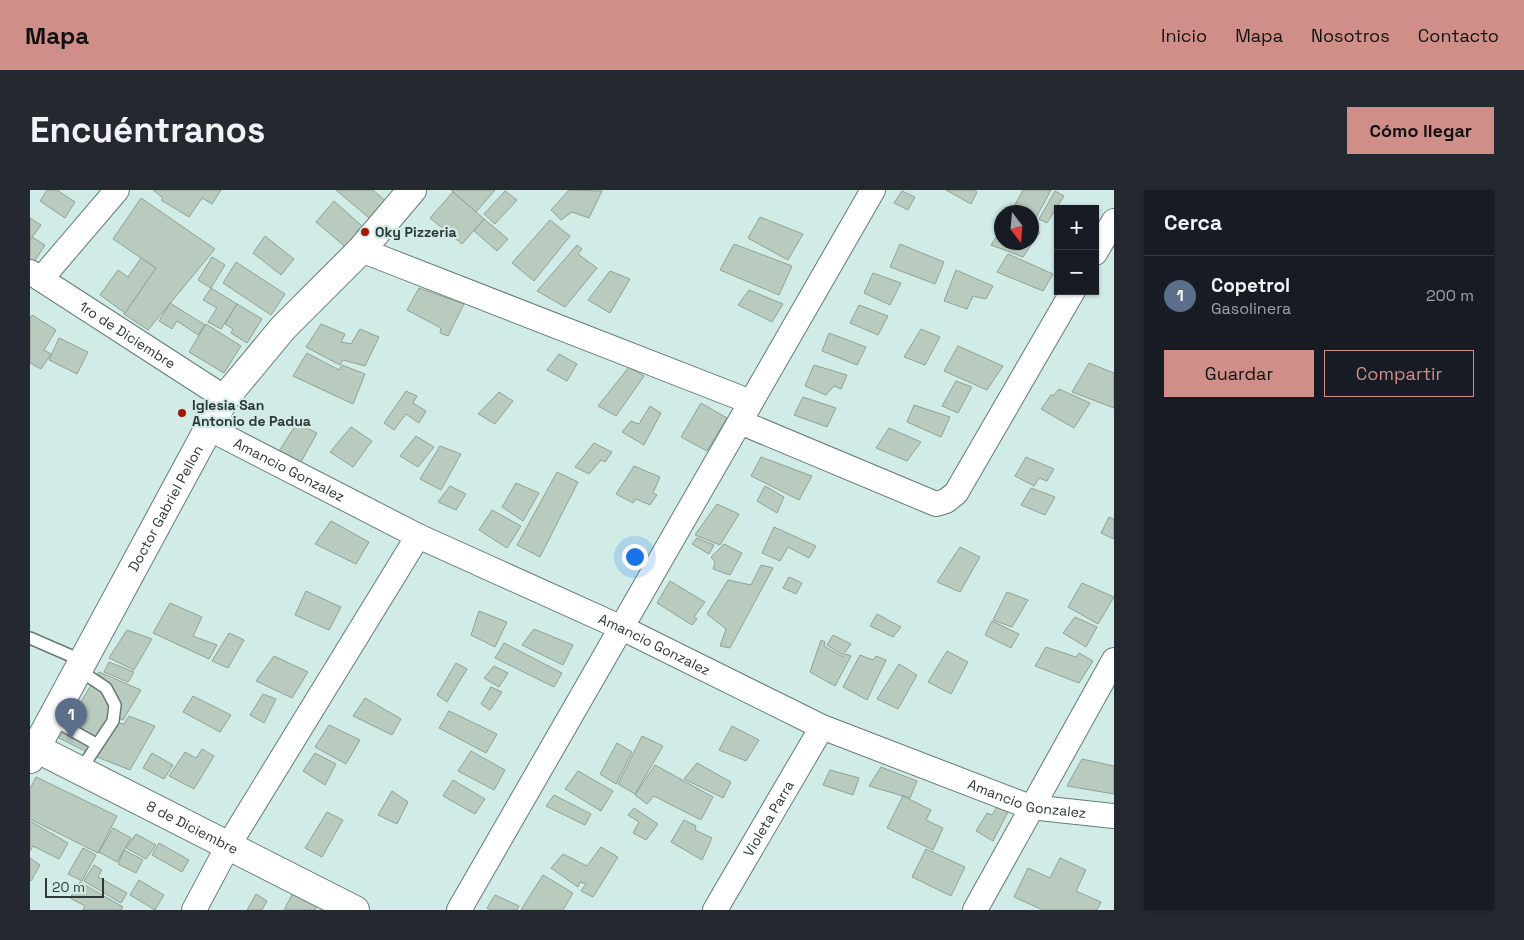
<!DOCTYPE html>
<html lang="es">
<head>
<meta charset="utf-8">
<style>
  body { margin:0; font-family:"Space Grotesk",sans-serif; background:#242831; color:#f1f3f6 }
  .controls { position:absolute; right:15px; top:15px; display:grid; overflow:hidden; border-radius:0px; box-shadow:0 1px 4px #0004 }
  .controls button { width:45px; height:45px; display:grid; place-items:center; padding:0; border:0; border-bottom:1px solid #363941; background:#171b24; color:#f1f3f6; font:25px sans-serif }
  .compass { position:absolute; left:964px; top:15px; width:45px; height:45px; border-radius:50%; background:#171b24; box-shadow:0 1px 4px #0004; rotate:164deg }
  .scale { position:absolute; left:15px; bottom:12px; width:59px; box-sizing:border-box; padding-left:5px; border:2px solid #2e3837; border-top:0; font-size:14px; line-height:18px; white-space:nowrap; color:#2e3837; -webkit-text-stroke:4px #d1ebe7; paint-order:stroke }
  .you { position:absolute; left:604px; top:366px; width:18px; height:18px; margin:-12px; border:4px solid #fff; border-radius:50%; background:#1a73e8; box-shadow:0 0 0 8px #1a73e833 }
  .badge { display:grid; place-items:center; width:32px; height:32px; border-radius:50%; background:#cf8f88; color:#fff; font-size:16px; font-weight:700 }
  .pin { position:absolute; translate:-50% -41px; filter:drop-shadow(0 1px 2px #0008) }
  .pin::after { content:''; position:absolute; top:26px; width:18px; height:15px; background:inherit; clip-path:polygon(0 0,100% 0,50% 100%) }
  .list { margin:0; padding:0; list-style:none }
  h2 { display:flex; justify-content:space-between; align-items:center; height:65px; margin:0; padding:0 20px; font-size:21px }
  h2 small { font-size:16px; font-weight:400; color:#9ea1a6 }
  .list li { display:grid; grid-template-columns:32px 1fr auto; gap:15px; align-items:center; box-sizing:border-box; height:80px; padding:0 20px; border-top:1px solid #363941 }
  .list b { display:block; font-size:19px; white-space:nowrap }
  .list p { margin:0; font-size:16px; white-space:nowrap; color:#9ea1a6 }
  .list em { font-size:16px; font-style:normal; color:#9ea1a6 }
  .actions { display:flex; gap:10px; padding:15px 20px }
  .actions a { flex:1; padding:11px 0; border:1px solid #cf8f88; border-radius:0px; text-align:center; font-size:18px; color:#cf8f88 }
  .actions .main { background:#cf8f88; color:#111 }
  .map { position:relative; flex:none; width:1084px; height:720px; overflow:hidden; border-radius:0px }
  header { display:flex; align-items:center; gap:30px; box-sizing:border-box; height:70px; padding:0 25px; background:#cf8f88; color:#111 }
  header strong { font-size:24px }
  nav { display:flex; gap:28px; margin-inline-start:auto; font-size:18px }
  .intro { display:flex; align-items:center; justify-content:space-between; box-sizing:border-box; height:120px; padding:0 30px }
  h1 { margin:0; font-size:35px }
  .button { padding:12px 22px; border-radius:0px; background:#cf8f88; color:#111; font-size:18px; font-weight:700 }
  main { display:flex; gap:30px; padding:0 30px }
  aside { flex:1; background:#171b24; border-radius:0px; box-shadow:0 1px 4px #0004 }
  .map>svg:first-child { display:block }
</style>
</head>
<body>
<header>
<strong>Mapa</strong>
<nav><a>Inicio</a><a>Mapa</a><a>Nosotros</a><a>Contacto</a></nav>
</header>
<div class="intro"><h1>Encuéntranos</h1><a class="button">Cómo llegar</a></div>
<main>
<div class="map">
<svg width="1084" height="720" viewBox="0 0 1084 720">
  <rect width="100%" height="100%" fill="#d1ebe7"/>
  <g fill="#b8cbbe" stroke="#8fa295">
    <polygon points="17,0 27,0 45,12 35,28 10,11"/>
    <polygon points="123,0 191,0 182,14 172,8 159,27 131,10 133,8"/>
    <polygon points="306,0 343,0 360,15 345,33"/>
    <polygon points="421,0 465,0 446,22"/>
    <polygon points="539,0 572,1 559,28 542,22 531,30 521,20"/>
    <polygon points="916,0 944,0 947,2 941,14"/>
    <polygon points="993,0 1021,0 1003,33 1002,22 981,22"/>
    <polygon points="475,1 487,10 465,34 454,24"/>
    <polygon points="872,1 885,7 878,20 864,13"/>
    <polygon points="1025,1 1034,6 1017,33 1009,29"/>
    <polygon points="423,2 454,29 432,54 400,28"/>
    <polygon points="111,8 185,59 118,140 94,124 126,78 83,49"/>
    <polygon points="304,11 332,36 326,42 332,47 320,61 286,32"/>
    <polygon points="730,27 773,44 758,70 718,48"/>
    <polygon points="0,28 11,35 0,50"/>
    <polygon points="454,29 478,49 467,61 444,41"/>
    <polygon points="520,30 540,46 504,91 482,73"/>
    <polygon points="972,38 972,52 1002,52 1002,38 1010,42 993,67 961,55"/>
    <polygon points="235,46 264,69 251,85 223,63"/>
    <polygon points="2,47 15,55 4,72 0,69 0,50"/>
    <polygon points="704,54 762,76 749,105 690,80"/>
    <polygon points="870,54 914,72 905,94 860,77"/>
    <polygon points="547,55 552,59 548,64 567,78 535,117 507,101"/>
    <polygon points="978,64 1023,84 1013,101 967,82"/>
    <polygon points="182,67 195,75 181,98 168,90"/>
    <polygon points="111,68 126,78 95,123 70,105 88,80 98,87"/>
    <polygon points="206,72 255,104 241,125 193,93"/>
    <polygon points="926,80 963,96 956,109 943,106 937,119 914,111"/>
    <polygon points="580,81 600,89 580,123 558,110"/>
    <polygon points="843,83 871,93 860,115 834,103"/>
    <polygon points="181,98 207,114 191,139 178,132 187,118 173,110"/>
    <polygon points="389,98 434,114 418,146 410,143 411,138 377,120"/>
    <polygon points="719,100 753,114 742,132 708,115"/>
    <polygon points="140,113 175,135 168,145 147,131 142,139 129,131"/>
    <polygon points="207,114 232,129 217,153 201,143 203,139 195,134"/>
    <polygon points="829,115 858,126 848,145 820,133"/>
    <polygon points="2,125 26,140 14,160 21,164 11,179 0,173 0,129"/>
    <polygon points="176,134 211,156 194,183 159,162"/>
    <polygon points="291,134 315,144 311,152 321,154 330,139 349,147 335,176 313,170 310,175 276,157"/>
    <polygon points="891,139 910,147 895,175 874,167"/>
    <polygon points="799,143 836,157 827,175 792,161"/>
    <polygon points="29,148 58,162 47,184 19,170"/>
    <polygon points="928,156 973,176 957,200 914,181"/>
    <polygon points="277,163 309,180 312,175 335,184 323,214 263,186"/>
    <polygon points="529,164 547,174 537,191 517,180"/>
    <polygon points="1059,173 1084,183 1084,218 1042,202"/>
    <polygon points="784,175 817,185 811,199 804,196 796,205 775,196"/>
    <polygon points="599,177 614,186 586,226 568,216"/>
    <polygon points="926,191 942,197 928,223 912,216"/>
    <polygon points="1029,199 1060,213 1044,238 1011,219 1021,205 1024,205"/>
    <polygon points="376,201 387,206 383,213 396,221 389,233 376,224 364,240 354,233"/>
    <polygon points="469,202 483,211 465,234 448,224"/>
    <polygon points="773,207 806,218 797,237 764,225"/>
    <polygon points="671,213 697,228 677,261 651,247"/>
    <polygon points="884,215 920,227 911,247 877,232"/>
    <polygon points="620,216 631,223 614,255 592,242 601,231 609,234"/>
    <polygon points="267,233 287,243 271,272 249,261"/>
    <polygon points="321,237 342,251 323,277 300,262"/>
    <polygon points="859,238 891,252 877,271 846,258"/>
    <polygon points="386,246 404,257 388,277 370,266"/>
    <polygon points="564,253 582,262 575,272 571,270 559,284 545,277"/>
    <polygon points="410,256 431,264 411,300 390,289"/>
    <polygon points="731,267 782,286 769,310 721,286"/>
    <polygon points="996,267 1024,279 1017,291 1009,288 1004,296 985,286"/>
    <polygon points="604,276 630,287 623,303 627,305 620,315 606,309 603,313 586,304"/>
    <polygon points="527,282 548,292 510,367 487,355"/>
    <polygon points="486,293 509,303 493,331 472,317"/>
    <polygon points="420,296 436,304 426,320 408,312"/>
    <polygon points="735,296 754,307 747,323 727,311"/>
    <polygon points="1001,298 1025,307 1015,325 991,315"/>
    <polygon points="687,314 709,324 690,355 665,345"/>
    <polygon points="462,320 491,336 477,358 449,340"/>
    <polygon points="1079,327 1084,329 1084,349 1071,343"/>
    <polygon points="301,331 339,352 326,374 285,354"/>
    <polygon points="744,337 786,356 779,368 758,357 750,371 732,363"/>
    <polygon points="667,348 684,355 679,364 662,354"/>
    <polygon points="694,354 712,363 700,385 683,379 685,372 681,367"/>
    <polygon points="930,357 950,367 930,402 907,392"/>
    <polygon points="731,375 743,378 700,458 690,456 696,439 677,424 698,390 721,395"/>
    <polygon points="759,387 772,393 766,404 753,398"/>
    <polygon points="640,391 675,412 664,427 667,429 662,435 627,413"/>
    <polygon points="1052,393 1084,407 1068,434 1038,417"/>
    <polygon points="276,401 311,417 299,440 265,425"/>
    <polygon points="977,402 998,410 982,437 963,430"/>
    <polygon points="140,413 172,427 163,446 187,455 179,469 123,443"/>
    <polygon points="449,421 477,432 465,457 441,445"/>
    <polygon points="847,424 871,437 863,447 840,436"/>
    <polygon points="1045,427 1067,437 1056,457 1033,443"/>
    <polygon points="962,431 989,444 981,458 955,445"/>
    <polygon points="504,439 543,455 533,475 492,455"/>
    <polygon points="97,440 122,449 104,480 79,468"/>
    <polygon points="199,443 214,450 198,478 182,471"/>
    <polygon points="803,445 821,454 813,465 797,455"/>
    <polygon points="791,450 795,452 794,456 813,467 816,464 821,466 805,496 780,482"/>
    <polygon points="474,453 532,483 524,497 465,468"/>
    <polygon points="1016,457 1046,467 1049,463 1063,471 1049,493 1005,476"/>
    <polygon points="917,461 938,472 921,504 898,492"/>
    <polygon points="830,465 843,470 846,466 856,470 837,510 813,497"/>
    <polygon points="244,466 278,482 262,508 226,491"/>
    <polygon points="79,472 104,482 98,492 74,482"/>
    <polygon points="426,473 437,479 417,512 407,505"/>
    <polygon points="869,474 887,485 868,519 847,509"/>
    <polygon points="464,476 478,483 469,497 454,488"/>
    <polygon points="69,482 111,500 93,530 86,527 63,565 29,548"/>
    <polygon points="461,497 472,502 460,520 451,514"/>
    <polygon points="233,504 246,509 234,533 220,525"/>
    <polygon points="163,506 201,525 190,542 153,522"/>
    <polygon points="335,508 371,529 362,545 323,526"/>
    <polygon points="419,521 467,544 456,563 409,538"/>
    <polygon points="99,526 125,536 100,580 67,567 87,533 94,534"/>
    <polygon points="299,535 330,550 316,574 285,557"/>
    <polygon points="702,536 729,550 716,571 689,560"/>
    <polygon points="612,546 633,556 605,604 588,594"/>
    <polygon points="587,553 602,562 586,594 570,584"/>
    <polygon points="172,559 184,566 164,599 139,586 155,562 166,568"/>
    <polygon points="441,561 475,580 464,600 428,581"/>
    <polygon points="122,563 143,575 134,589 113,578"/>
    <polygon points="285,563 306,574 295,595 273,581"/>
    <polygon points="1052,569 1084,576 1084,604 1037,596"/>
    <polygon points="667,573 701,592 693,608 654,589"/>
    <polygon points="625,575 683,607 671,630 624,606 617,614 605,605"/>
    <polygon points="851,577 887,591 880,608 839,596"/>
    <polygon points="800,580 829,588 823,605 793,595"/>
    <polygon points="548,581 583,601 571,621 535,599"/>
    <polygon points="6,587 87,626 68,663 0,629 0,599"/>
    <polygon points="423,590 455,609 445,624 413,606"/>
    <polygon points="362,601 378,612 367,634 348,625"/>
    <polygon points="524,605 561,624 555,635 516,616"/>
    <polygon points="873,606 901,620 896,630 913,638 903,660 857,638"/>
    <polygon points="968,615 978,622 963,651 946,641 957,623 962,625"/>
    <polygon points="604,618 628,634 616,650 603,643 609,632 598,625"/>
    <polygon points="297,622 313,630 292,667 275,658"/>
    <polygon points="654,630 666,636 665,640 682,648 672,670 641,652"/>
    <polygon points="0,631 38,653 29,669 3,656 0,661"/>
    <polygon points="83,638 101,648 87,672 69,662"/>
    <polygon points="106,644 126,655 116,669 96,658"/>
    <polygon points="129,653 159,670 152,682 122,665"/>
    <polygon points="571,657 588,667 563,707 551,701 556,694 550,692 548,697 521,678 533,664 557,676"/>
    <polygon points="53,658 66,665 52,691 38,684"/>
    <polygon points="896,659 935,677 921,706 882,687"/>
    <polygon points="94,660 113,670 106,683 88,674"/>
    <polygon points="0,668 10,675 1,691 0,690"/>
    <polygon points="1030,668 1056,680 1046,701 1071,712 1067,720 1013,720 984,707 998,678 1020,688"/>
    <polygon points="64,675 72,680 68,687 97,703 91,713 54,691"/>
    <polygon points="513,685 543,703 533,720 491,720"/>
    <polygon points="109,690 134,705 125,720 100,705"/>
    <polygon points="50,692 93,717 91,720 53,720 55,716 40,708"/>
    <polygon points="265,699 289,712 285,720 254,720"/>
    <polygon points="226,704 237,711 232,720 217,720"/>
    <polygon points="465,705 489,716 487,720 461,720 457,718"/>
  </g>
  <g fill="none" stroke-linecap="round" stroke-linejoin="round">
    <defs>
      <g id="service">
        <polyline points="0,448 53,471"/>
        <polyline points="49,480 76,498 85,515 83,531 50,581"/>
        <polyline points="22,529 66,554"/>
      </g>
      <g id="minor">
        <polyline points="331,60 721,212"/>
        <polyline points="1065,63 1084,31"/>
        <path id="s1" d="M0,82L195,208"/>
        <polyline points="11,89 87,0"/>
        <polyline points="710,232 906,314 916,311 926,303 1043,101"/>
        <path id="s2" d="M180,239L388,346L592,438L792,537L1000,617L1084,626"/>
        <polyline points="164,720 198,656 388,346"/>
        <polyline points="429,720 843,0"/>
        <path id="s3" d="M685,720L792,537"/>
        <polyline points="945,720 1084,470"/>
      </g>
      <g id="tertiary">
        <path id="s4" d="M0,569L195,208L253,138L331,60L382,0"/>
      </g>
      <g id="secondary">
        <path id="s5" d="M0,555L325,720"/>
      </g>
    </defs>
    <use href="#service" stroke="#647b78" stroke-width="14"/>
    <use href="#minor" stroke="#647b78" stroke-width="26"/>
    <use href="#tertiary" stroke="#647b78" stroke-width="30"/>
    <use href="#secondary" stroke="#647b78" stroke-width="30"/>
    <use href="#service" stroke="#fff" stroke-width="11"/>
    <use href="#minor" stroke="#fff" stroke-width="24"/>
    <use href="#tertiary" stroke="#fff" stroke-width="28"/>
    <use href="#secondary" stroke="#fff" stroke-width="28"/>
  </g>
  <g fill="#a61402" stroke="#d1ebe7" stroke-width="2">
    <circle cx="335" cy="42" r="5"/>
    <circle cx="152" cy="223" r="5"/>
  </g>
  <g text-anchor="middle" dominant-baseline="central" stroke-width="4.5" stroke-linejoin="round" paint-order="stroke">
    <g font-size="14" font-weight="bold" fill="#2e3837" stroke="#d1ebe7" text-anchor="start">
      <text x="345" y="42">Oky Pizzeria</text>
      <text x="162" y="215">Iglesia San<tspan x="162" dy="16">Antonio de Padua</tspan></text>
    </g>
    <g font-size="14" fill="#2e3837" stroke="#d1ebe7">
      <text stroke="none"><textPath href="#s1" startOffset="116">1ro de Diciembre</textPath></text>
      <text stroke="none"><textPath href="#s2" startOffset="89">Amancio Gonzalez</textPath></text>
      <text stroke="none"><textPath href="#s4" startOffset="285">Doctor Gabriel Pellon</textPath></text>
      <text stroke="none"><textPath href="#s2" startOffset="494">Amancio Gonzalez</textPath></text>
      <text stroke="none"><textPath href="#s2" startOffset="899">Amancio Gonzalez</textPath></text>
      <text stroke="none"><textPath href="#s3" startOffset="106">Violeta Parra</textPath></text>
      <text stroke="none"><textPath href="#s5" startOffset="182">8 de Diciembre</textPath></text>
    </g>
  </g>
</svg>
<div class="controls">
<button>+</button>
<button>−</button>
</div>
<svg class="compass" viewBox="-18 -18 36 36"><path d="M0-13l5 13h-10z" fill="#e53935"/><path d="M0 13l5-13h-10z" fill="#9ea1a6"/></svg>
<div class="scale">20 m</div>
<div class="you"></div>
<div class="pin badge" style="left:41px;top:549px;background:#5c6f8a">1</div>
</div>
<aside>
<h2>Cerca<small></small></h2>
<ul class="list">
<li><span class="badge" style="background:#5c6f8a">1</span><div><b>Copetrol</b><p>Gasolinera</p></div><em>200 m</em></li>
</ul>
<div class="actions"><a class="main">Guardar</a><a>Compartir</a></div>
</aside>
</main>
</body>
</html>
